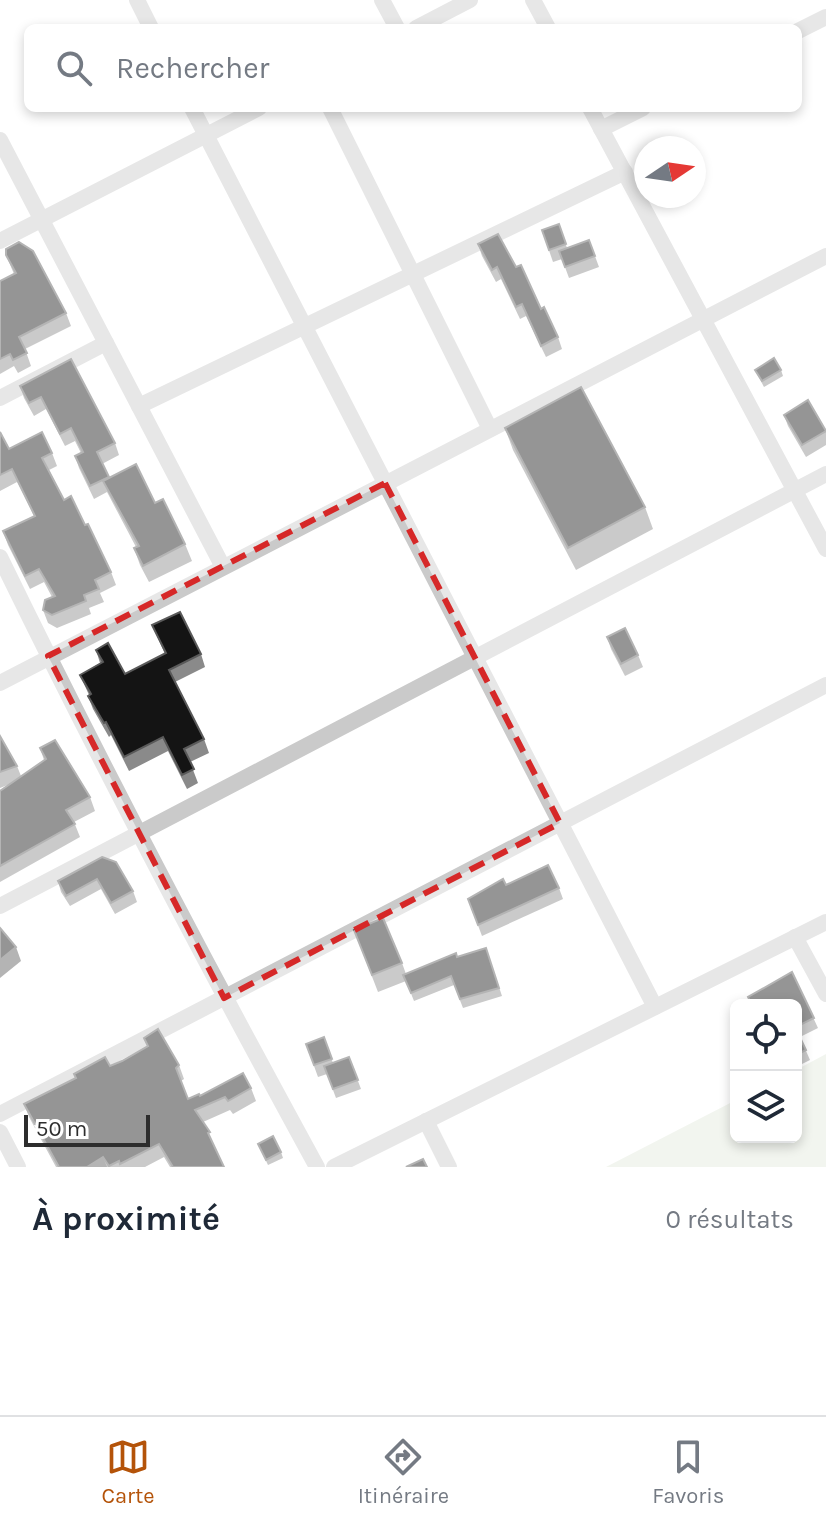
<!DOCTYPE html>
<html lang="fr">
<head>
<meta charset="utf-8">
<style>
  body { margin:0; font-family:Karla,sans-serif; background:#f2f2f3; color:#1f2937 }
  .controls { position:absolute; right:24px; bottom:24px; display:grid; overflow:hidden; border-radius:12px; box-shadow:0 4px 12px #0003 }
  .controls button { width:72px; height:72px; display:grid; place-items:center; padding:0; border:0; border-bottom:2px solid #e0e1e3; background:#fff; color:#1f2937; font:40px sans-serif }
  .compass { position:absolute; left:634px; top:136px; width:72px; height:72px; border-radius:50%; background:#fff; box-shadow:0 4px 12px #0003; rotate:77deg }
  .scale { position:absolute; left:24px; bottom:20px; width:126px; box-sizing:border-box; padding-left:8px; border:4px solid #2d2d2d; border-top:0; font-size:22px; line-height:28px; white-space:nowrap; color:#2d2d2d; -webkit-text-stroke:6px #fff; paint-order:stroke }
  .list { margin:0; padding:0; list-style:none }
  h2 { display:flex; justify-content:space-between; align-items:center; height:104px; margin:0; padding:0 32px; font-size:34px }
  h2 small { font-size:26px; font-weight:400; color:#747a83 }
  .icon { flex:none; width:44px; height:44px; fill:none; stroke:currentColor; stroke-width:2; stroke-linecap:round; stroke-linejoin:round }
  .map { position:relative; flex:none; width:826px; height:1167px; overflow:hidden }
  .search { position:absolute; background:#fff; box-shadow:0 4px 12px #0003; left:24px; right:24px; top:24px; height:88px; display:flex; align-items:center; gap:20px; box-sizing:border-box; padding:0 28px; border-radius:12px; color:#747a83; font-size:30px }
  .sheet { height:248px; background:#fff }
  nav { display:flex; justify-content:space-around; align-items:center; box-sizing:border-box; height:112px; border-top:2px solid #e0e1e3; background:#fff; font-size:22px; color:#747a83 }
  nav a { display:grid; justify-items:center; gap:4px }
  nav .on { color:#b45309 }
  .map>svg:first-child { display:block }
</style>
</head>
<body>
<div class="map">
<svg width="826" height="1167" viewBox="0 0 826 1167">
  <rect width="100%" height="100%" fill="#fff"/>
  <polygon fill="#e2e9dc" points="826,1054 826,1167 606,1167 736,1100 736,1137 796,1137 796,1070"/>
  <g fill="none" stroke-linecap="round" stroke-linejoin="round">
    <g stroke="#cacaca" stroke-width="16">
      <polyline points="137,0 151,28"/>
      <polyline points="382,0 397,28"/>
      <polyline points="533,0 548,28"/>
      <polyline points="416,28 470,0"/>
      <polyline points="798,31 826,17"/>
      <polyline points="192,108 655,1007"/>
      <polyline points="330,108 490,429"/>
      <polyline points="590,108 826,549"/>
      <polyline points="601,129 643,108"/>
      <polyline points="0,140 223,567"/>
      <polyline points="0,241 259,108"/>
      <polyline points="0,398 106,343"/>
      <polyline points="139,406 625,172"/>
      <path d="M0,557C100,763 207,966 317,1167"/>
      <polyline points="0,683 826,256"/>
      <polyline points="0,906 826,474"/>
      <polyline points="795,937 826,994"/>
      <polyline points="0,1114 826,685"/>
      <polyline points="426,1121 449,1167"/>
      <polyline points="0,1132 18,1167"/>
      <polyline points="334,1167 826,922"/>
    </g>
  </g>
  <g fill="#8a8a8a">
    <polygon points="559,224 567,248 589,240 599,267 569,278 562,259 553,262 542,230"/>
    <polygon points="478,244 516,267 558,337 562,349 546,357 526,316 520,319 501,279 496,282 482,256"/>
    <polygon points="6,255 66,313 71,326 25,349 31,366 18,373 14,366 0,374 0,281 14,274"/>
    <polygon points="71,359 115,443 119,455 102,464 109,478 155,503 185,544 192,561 149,582 140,565 134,548 136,547 107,492 94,499 79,468 75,456 81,453 75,441 65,446 46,409 34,416 24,398 20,386"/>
    <polygon points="755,370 781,370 783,376 764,387"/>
    <polygon points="784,415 826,431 826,445 806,457 788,426"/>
    <polygon points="505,428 645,507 653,529 576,570 513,450"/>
    <polygon points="0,432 9,449 52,453 57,466 49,470 64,500 85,525 111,572 116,585 100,593 104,602 89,608 91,614 57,628 48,623 43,610 52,597 44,582 30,589 8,545 3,531 34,516 17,482 0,491"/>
    <polygon points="152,625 201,654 205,667 175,682 204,739 209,753 190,762 198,783 187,789 168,751 129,771 111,735 109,737 93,709 88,696 89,695 80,675 100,663 96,650 125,674 165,654"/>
    <polygon points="607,637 638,655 643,667 625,676 611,649"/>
    <polygon points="0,736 17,766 21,776 44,760 40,748 90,797 95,811 74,822 80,837 0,882 0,791 10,784 0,788"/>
    <polygon points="102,857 133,891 137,902 115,914 101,889 70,906 61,892 58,881"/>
    <polygon points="506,885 559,888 563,899 482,936 468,899"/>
    <polygon points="354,930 402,963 406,974 486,948 502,996 463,1008 454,985 414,1001 406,981 378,992"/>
    <polygon points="792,972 818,1028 800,1037 810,1060 796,1067 796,1005 751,1005 748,997"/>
    <polygon points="324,1037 333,1063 349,1057 361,1089 336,1098 327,1074 318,1077 306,1044"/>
    <polygon points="144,1038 179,1065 184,1079 181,1081 188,1099 251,1088 256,1101 233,1114 230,1110 203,1122 224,1167 170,1167 164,1157 145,1167 56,1167 29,1117 24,1104 122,1061 147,1046"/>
    <polygon points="258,1144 281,1152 283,1158 268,1165"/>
  </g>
  <g fill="#5a5a5a">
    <polygon points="16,947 21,961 0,978 0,960"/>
    <polygon points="103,1157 107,1167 87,1167"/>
  </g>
  <g fill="#141414" stroke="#5a5a5a" stroke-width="2">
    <polygon points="559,224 566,244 549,250 542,230"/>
    <polygon points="498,234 516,267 521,265 541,309 544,307 558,337 541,346 522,304 516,307 497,267 492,270 478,244"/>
    <polygon points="589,240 595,256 565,267 559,251"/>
    <polygon points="19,242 33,251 66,313 19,337 27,353 13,360 10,354 0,359 0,281 16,273 6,255 6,249"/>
    <polygon points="774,358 781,370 762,381 755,370"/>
    <polygon points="71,359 115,443 97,452 109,477 90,486 75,456 83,452 71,428 60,434 41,397 29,403 20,386"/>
    <polygon points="581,387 645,507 568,548 505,428"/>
    <polygon points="808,400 826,431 802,445 784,415"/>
    <polygon points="0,432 9,449 42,432 52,453 42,458 64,500 71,496 85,525 88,524 111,572 95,580 99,589 84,595 86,601 52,615 43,610 45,600 55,596 39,569 25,576 3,531 35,516 12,469 0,475"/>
    <polygon points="136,464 155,503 163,499 185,544 143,566 134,548 139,546 103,481"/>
    <polygon points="180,612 201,654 169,670 204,739 184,749 194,769 182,775 163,737 124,757 106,722 104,723 88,696 91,694 80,675 103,662 96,650 108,643 125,674 166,653 152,625"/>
    <polygon points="625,628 638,655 621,664 607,637"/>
    <polygon points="0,736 17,766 0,772"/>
    <polygon points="55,740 90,797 66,810 75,824 0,866 0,791 46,759 40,748"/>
    <polygon points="102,857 116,862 133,891 111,903 97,879 66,896 58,881"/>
    <polygon points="548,865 559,888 478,925 468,899 503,879 506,885"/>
    <polygon points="383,918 402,963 372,975 354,930"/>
    <polygon points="0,928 16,947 0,960"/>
    <polygon points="486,948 499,988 460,999 451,976 411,993 403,975 456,953 457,957"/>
    <polygon points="792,972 814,1018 796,1027 796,1005 752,1005 748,997"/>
    <polygon points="158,1029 179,1065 176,1068 188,1099 199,1094 200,1096 243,1073 251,1088 228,1101 225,1097 195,1110 210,1132 208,1133 224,1167 173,1167 159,1144 120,1164 119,1161 109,1166 103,1157 87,1167 59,1167 24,1104 76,1078 74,1074 105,1057 110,1066 122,1061 148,1046 144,1038"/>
    <polygon points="796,1029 806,1050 796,1055"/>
    <polygon points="324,1037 332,1059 314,1065 306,1044"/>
    <polygon points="349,1057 358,1080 333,1089 324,1066"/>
    <polygon points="273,1136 281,1152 266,1160 258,1144"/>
    <polygon points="423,1159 427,1167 406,1167"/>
  </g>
  <path d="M0 0H826V1167H0ZM385,483L560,823L224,998L48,656Z" fill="#fff" fill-opacity=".55" fill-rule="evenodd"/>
  <path fill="none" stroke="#d62828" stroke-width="6" stroke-dasharray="16 10" stroke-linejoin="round" d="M385,483L560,823L224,998L48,656Z"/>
</svg>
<div class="controls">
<button><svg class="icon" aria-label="locate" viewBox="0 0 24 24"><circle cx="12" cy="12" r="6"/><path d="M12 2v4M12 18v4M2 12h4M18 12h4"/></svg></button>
<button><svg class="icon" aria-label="layers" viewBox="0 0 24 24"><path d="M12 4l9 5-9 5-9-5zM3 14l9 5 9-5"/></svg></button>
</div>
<svg class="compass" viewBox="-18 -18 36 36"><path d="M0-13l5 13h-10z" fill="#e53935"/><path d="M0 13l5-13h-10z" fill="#747a83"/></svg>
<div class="scale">50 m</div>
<div class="search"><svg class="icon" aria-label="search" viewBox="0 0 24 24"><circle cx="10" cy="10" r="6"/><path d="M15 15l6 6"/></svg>Rechercher</div>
</div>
<section class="sheet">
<h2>À proximité<small>0 résultats</small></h2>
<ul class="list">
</ul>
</section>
<nav>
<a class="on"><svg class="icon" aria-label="map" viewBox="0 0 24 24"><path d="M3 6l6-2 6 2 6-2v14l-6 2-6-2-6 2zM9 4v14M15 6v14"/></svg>Carte</a>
<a><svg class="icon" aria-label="directions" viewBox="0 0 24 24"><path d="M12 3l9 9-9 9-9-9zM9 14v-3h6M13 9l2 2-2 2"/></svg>Itinéraire</a>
<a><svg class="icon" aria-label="saved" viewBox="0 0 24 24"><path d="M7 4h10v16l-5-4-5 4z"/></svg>Favoris</a>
</nav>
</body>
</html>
